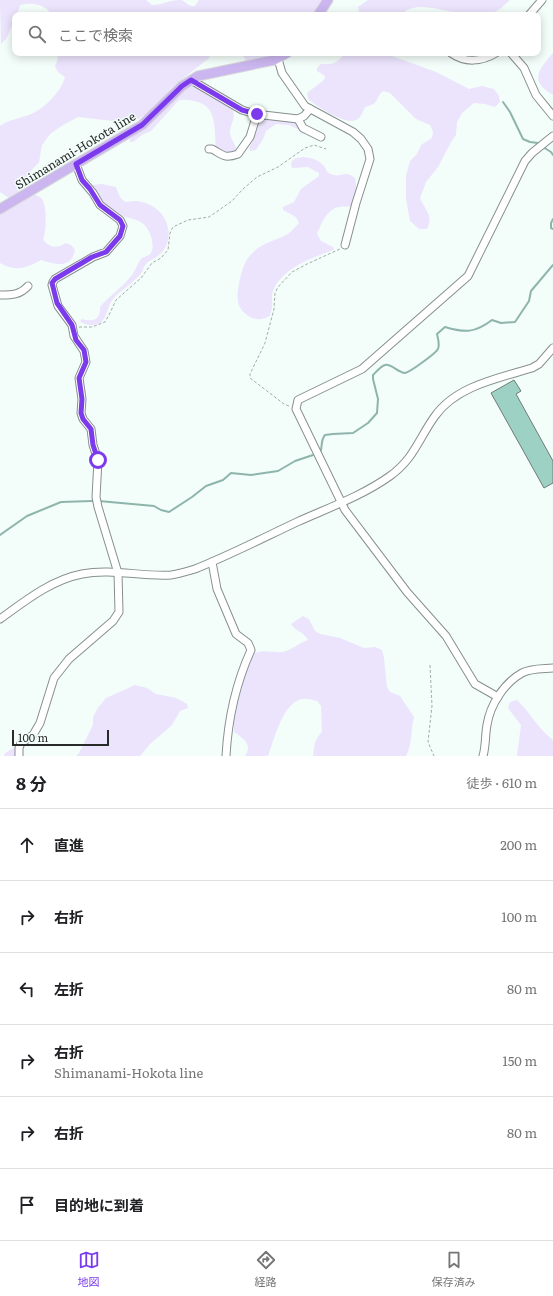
<!DOCTYPE html>
<html lang="ja">
<head>
<meta charset="utf-8">
<style>
  body { margin:0; font-family:Literata,"Noto Sans JP",serif; background:#f6f6f6; color:#202124 }
  .scale { position:absolute; left:12px; bottom:10px; width:97px; box-sizing:border-box; padding-left:4px; border:2px solid #282b2a; border-top:0; font-size:11px; line-height:14px; white-space:nowrap; color:#282b2a; -webkit-text-stroke:3px #f3fdfa; paint-order:stroke }
  .stop { position:absolute; width:12px; height:12px; margin:-9px; border:3px solid #7c3aed; border-radius:50%; background:#fff }
  .stop.end { background:#7c3aed; border-color:#fff; box-shadow:0 1px 4px #0008 }
  .list { margin:0; padding:0; list-style:none }
  h2 { display:flex; justify-content:space-between; align-items:center; height:52px; margin:0; padding:0 16px; font-size:17px }
  h2 small { font-size:13px; font-weight:400; color:#757577 }
  .list li { display:grid; grid-template-columns:26px 1fr auto; gap:12px; align-items:center; box-sizing:border-box; height:72px; padding:0 16px; border-top:1px solid #e0e0e0 }
  .list b { display:block; font-size:15px; white-space:nowrap }
  .list p { margin:0; font-size:13px; white-space:nowrap; color:#757577 }
  .list em { font-size:13px; font-style:normal; color:#757577 }
  .icon { flex:none; width:22px; height:22px; fill:none; stroke:currentColor; stroke-width:2; stroke-linecap:round; stroke-linejoin:round }
  .map { position:relative; flex:none; width:553px; height:756px; overflow:hidden }
  .search { position:absolute; background:#fff; box-shadow:0 2px 10px #0003; left:12px; right:12px; top:12px; height:44px; display:flex; align-items:center; gap:10px; box-sizing:border-box; padding:0 14px; border-radius:8px; color:#757577; font-size:15px }
  .sheet { height:484px; background:#fff }
  nav { display:flex; justify-content:space-around; align-items:center; box-sizing:border-box; height:56px; border-top:1px solid #e0e0e0; background:#fff; font-size:11px; color:#757577 }
  nav a { display:grid; justify-items:center; gap:2px }
  nav .on { color:#7c3aed }
  .map>svg:first-child { display:block }
</style>
</head>
<body>
<div class="map">
<svg width="553" height="756" viewBox="0 0 553 756">
  <rect width="100%" height="100%" fill="#f3fdfa"/>
  <g fill="#ebe4fc">
    <path d="M0,0H146L152,5C161,5 170,0 180,0C186,1 188,7 195,6L199,0H322L313,15H52C45,4 33,2 20,5L17,15H15V19L6,39L1,44Z"/>
    <path d="M368,0H510L500,9L489,15H460L455,12C438,10 414,0 401,15H362L359,12L358,7Z"/>
    <path d="M57,53H211L209,58L171,88L158,106L138,119L122,122L78,117L63,125L50,134L42,145L39,162L29,173L30,185L9,198L0,192V126C8,120 17,119 26,116C41,112 61,93 65,77L58,72L55,66L58,59Z"/>
    <polygon points="242,53 278,53 265,58 246,61"/>
    <path d="M345,53H387L392,56L436,72L469,89L482,86L494,89L499,96L500,102L495,107L485,104L474,103L462,113L457,122L456,135L451,142L438,167L426,182L420,198C425,210 434,216 427,229H419L410,221L406,199V176L410,161L417,154L421,145L432,138L433,132L430,125L416,119L390,93L383,91C374,99 381,103 365,107C363,111 361,118 356,120C345,125 316,106 308,99L307,93L324,80L325,76L317,71V68L321,64C333,65 338,63 345,53Z"/>
    <path d="M553,53V95C529,81 538,70 553,53Z"/>
    <path d="M190,85C199,91 233,102 234,114C234,119 231,125 230,130C229,137 235,143 237,150L236,152L224,154L216,148C214,129 218,105 194,101C189,100 183,99 178,101L151,131L142,135L133,142H129L131,138L181,90Z"/>
    <polygon points="262,117 294,121 307,133 304,134 301,133 298,129 289,125 276,124 266,131 263,139 256,150 250,151 249,148 254,139 260,119"/>
    <path d="M303,157C313,158 324,161 327,172C342,181 342,168 355,178C357,187 356,198 351,206C347,207 343,206 339,207C327,209 321,224 317,234L321,241L333,247L334,250C313,257 282,268 273,291C271,296 273,301 272,307C272,310 270,313 270,316C267,317 264,319 261,319C252,321 239,311 238,302C236,291 242,266 248,258C259,243 273,242 288,234C292,231 295,227 299,223L296,217L283,210V207L294,202L301,189L319,176V173L308,167L292,168L291,164L292,161L296,158Z"/>
    <path d="M102,184L116,187C118,192 120,200 126,202C129,202 133,201 135,201C151,202 165,212 168,228C170,238 167,249 159,255C155,259 149,260 146,264C143,267 143,272 140,275C133,283 116,293 111,302C107,309 107,318 100,323C94,326 84,326 80,321L82,319C92,322 101,320 100,307C109,296 123,287 132,275C136,270 137,264 141,259C144,256 148,257 151,253C156,244 149,225 139,221C128,217 115,215 105,208C100,203 95,194 91,188L93,185Z"/>
    <path d="M33,194C35,195 39,196 41,198C48,205 46,232 43,240C51,248 56,249 66,243L71,245L75,250C71,270 55,264 41,260C27,268 15,272 0,263V213Z"/>
    <path d="M303,616L309,619L315,631L320,634L340,638L364,648L375,647L382,650L384,658L387,687L390,692L400,696L414,717C410,731 413,743 406,756H313L315,742L322,731L321,706L317,701C312,700 306,698 302,699C283,702 274,740 268,756H245C253,744 243,738 234,732C233,719 235,674 241,665C243,661 251,655 255,653C264,649 274,653 283,652C292,650 299,643 308,640C303,631 295,631 291,624Z"/>
    <polygon points="135,685 147,688 156,694 176,698 187,704 188,708 180,711 172,725 150,744 140,756 76,756 79,753 93,725 93,717 98,708 106,698"/>
    <path d="M517,700C530,712 538,729 553,740V756H517L521,725L508,708L510,702Z"/>
    <polygon points="15,747 23,752 24,756 4,756 5,753"/>
  </g>
  <g fill="none" stroke-linecap="round" stroke-linejoin="round">
    <g stroke="#8eb5ab" stroke-width="2">
      <polyline points="503,102 510,112 523,139 530,142 538,143"/>
      <polyline points="543,147 551,152 553,155"/>
      <polyline points="553,219 551,223 551,228 553,229"/>
      <path d="M320,453C323,447 320,441 325,435L333,434L353,433L368,423L377,413L378,399L373,379V375C376,372 381,366 385,365C391,363 398,373 405,373C410,372 435,354 438,349C440,344 438,339 437,334L445,327C465,333 475,333 492,320L501,323L515,322L529,301L531,291L553,265"/>
      <polyline points="99,501 154,506 161,510 169,512 192,497 206,486 223,480 231,473 251,475 278,471 295,461 313,455"/>
      <polyline points="0,535 27,516 61,502 92,501"/>
    </g>
  </g>
  <polygon fill="#9cd1c3" stroke="#727b79" points="514,380 521,391 516,394 553,461 553,483 544,488 491,393"/>
  <g fill="none" stroke-linecap="round" stroke-linejoin="round">
    <defs>
      <g id="minor">
        <polyline points="529,15 542,0"/>
        <path d="M451,53C465,63 481,62 496,53"/>
        <polyline points="511,53 524,68 536,95 553,116"/>
        <polyline points="278,59 282,73 305,106 353,132 361,139 368,149 370,159 356,203 345,245"/>
        <polyline points="191,80 242,110 255,114 298,119 304,116 310,109"/>
        <polyline points="298,119 303,128 321,137"/>
        <path d="M209,149H212C223,155 224,159 238,154L250,137L257,114"/>
        <path d="M0,295C12,295 20,295 28,286"/>
        <path d="M212,562L217,589L236,634L248,643L251,650C236,683 228,719 226,756"/>
        <path d="M0,619C25,601 51,580 82,574C111,568 142,577 171,575C179,574 188,571 195,569C230,555 263,538 297,522C328,508 362,496 390,476C414,459 419,438 435,416C456,386 499,378 532,368L539,364L553,348"/>
        <polyline points="498,697 475,684 446,636 407,592 345,510 296,409 298,400 362,369 468,276 525,161 532,153 553,136"/>
        <polyline points="19,756 19,748 21,743 33,735 40,723 54,678 69,659 113,621 119,612 118,573 98,507 96,497 98,460 93,445 91,429 83,419 81,413 82,399 79,378 86,362 84,351 74,336 72,325 58,306 52,285 53,282 55,279 93,257 106,252 120,236 123,226 120,220 100,205 93,193 82,180 76,164"/>
        <path d="M483,756C486,746 485,735 487,725C490,705 504,683 522,673C531,668 544,669 553,668"/>
      </g>
      <g id="major">
        <polyline points="318,15 328,0"/>
        <polyline points="0,209 142,125 182,86 198,76 274,60 287,53"/>
      </g>
    </defs>
    <use href="#minor" stroke="#87908e" stroke-width="9"/>
    <use href="#major" stroke="#d8d9d9" stroke-width="11"/>
    <g stroke="#a4acaa" stroke-width="1" stroke-dasharray="3 2" stroke-linecap="butt">
      <polyline points="79,327 92,327 105,322 110,313 116,300 141,278 152,263 161,258 168,250 170,233 173,227 188,220 209,217 232,201 243,189 257,177 278,167 305,148 314,145 326,149"/>
      <polyline points="289,406 284,404 250,378 250,374 265,343 274,309 275,293 278,287 292,272 307,264 340,249"/>
      <polyline points="430,665 432,706 428,742 434,756"/>
    </g>
    <use href="#minor" stroke="#fff" stroke-width="7"/>
    <use href="#major" stroke="#cbb6ef" stroke-width="9"/>
  </g>
  <g fill="none" stroke-linecap="round" stroke-linejoin="round">
    <polyline stroke="#7c3aed" stroke-width="5" points="98,460 93,445 91,429 83,419 81,413 82,399 79,378 86,362 84,350 76,340 72,325 57,303 52,283 55,279 92,257 106,252 120,236 123,226 120,220 100,205 90,189 82,180 76,164 142,125 182,86 191,80 242,110 257,114"/>
  </g>
  <g text-anchor="middle" dominant-baseline="central" stroke-width="3" stroke-linejoin="round" paint-order="stroke">
    <g font-size="12" fill="#282b2a" stroke="#f3fdfa">
      <text transform="translate(75 150) rotate(-31)">Shimanami-Hokota line</text>
    </g>
  </g>
</svg>
<div class="scale">100 m</div>
<div class="stop" style="left:98px;top:460px"></div>
<div class="stop end" style="left:257px;top:114px"></div>
<div class="search"><svg class="icon" aria-label="search" viewBox="0 0 24 24"><circle cx="10" cy="10" r="6"/><path d="M15 15l6 6"/></svg>ここで検索</div>
</div>
<section class="sheet">
<h2>8 分<small>徒歩 · 610 m</small></h2>
<ul class="list">
<li><svg class="icon" aria-label="ahead" viewBox="0 0 24 24"><path d="M12 20V5M6 11l6-6 6 6"/></svg><div><b>直進</b></div><em>200 m</em></li>
<li><svg class="icon" aria-label="right" viewBox="0 0 24 24"><path d="M7 20v-9h11M14 6l5 5-5 5"/></svg><div><b>右折</b></div><em>100 m</em></li>
<li><svg class="icon" aria-label="left" viewBox="0 0 24 24"><path d="M17 20v-9H6M10 6l-5 5 5 5"/></svg><div><b>左折</b></div><em>80 m</em></li>
<li><svg class="icon" aria-label="right" viewBox="0 0 24 24"><path d="M7 20v-9h11M14 6l5 5-5 5"/></svg><div><b>右折</b><p>Shimanami-Hokota line</p></div><em>150 m</em></li>
<li><svg class="icon" aria-label="right" viewBox="0 0 24 24"><path d="M7 20v-9h11M14 6l5 5-5 5"/></svg><div><b>右折</b></div><em>80 m</em></li>
<li><svg class="icon" aria-label="arrive" viewBox="0 0 24 24"><path d="M6 21V4h12l-3 4 3 4H6"/></svg><div><b>目的地に到着</b></div></li>
</ul>
</section>
<nav>
<a class="on"><svg class="icon" aria-label="map" viewBox="0 0 24 24"><path d="M3 6l6-2 6 2 6-2v14l-6 2-6-2-6 2zM9 4v14M15 6v14"/></svg>地図</a>
<a><svg class="icon" aria-label="directions" viewBox="0 0 24 24"><path d="M12 3l9 9-9 9-9-9zM9 14v-3h6M13 9l2 2-2 2"/></svg>経路</a>
<a><svg class="icon" aria-label="saved" viewBox="0 0 24 24"><path d="M7 4h10v16l-5-4-5 4z"/></svg>保存済み</a>
</nav>
</body>
</html>
